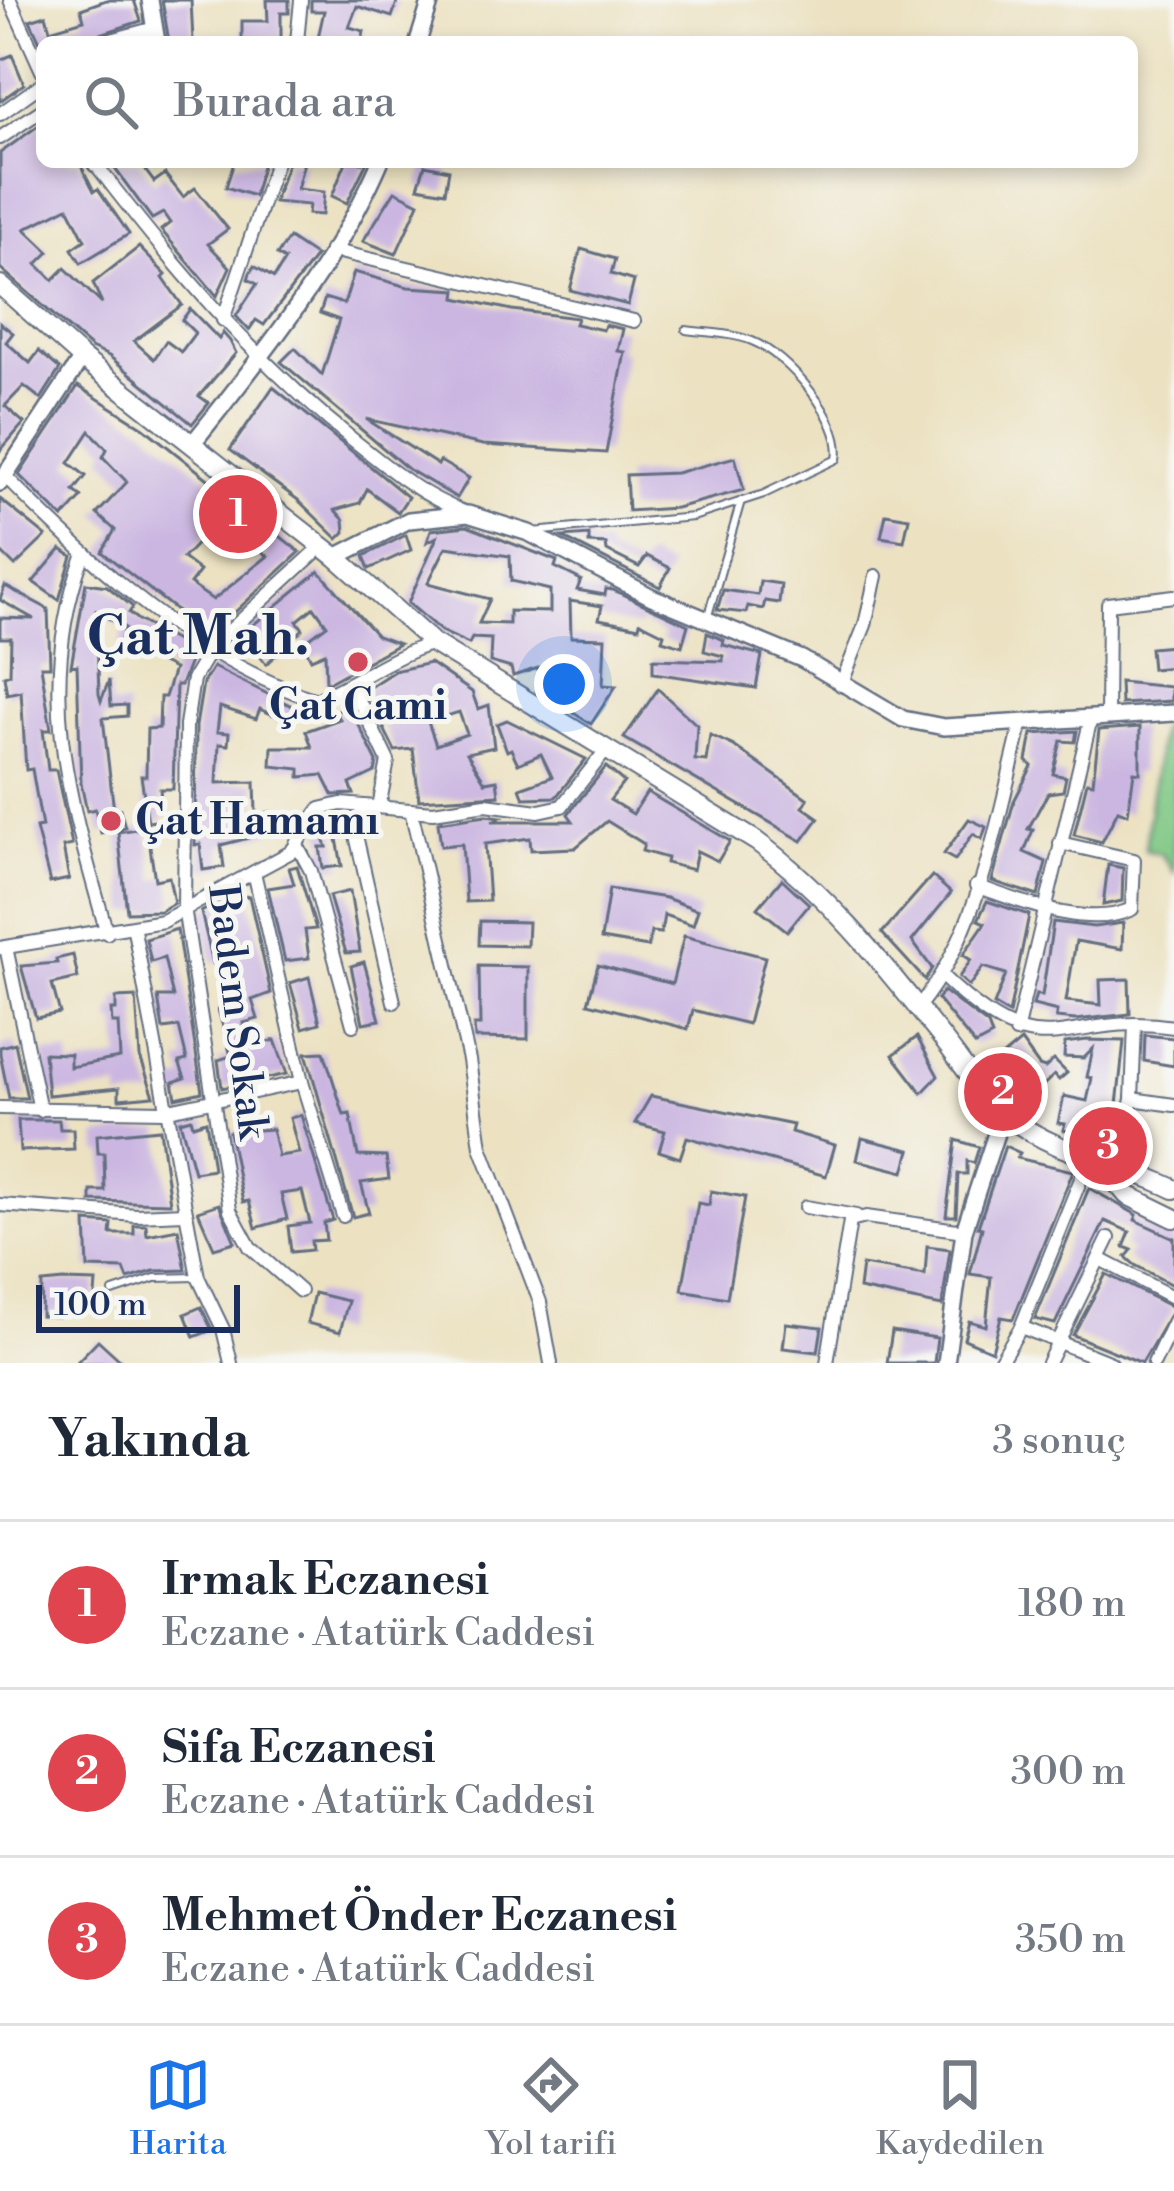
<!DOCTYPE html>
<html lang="tr">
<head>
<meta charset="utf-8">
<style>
  body { margin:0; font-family:"Libre Bodoni",serif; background:#f6f6f7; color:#1f2937 }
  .scale { position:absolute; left:36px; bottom:30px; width:204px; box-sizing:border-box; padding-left:12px; border:6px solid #1b2f5e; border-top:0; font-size:33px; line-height:42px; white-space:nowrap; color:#1b2f5e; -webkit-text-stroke:9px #f6f6f2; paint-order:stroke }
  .you { position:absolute; left:564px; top:684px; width:42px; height:42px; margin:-30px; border:9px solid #fff; border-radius:50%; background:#1a73e8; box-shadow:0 0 0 18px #1a73e833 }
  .badge { display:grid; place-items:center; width:78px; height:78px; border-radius:50%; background:#1a73e8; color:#fff; font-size:39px; font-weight:700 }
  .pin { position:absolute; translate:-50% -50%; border:6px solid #fff; box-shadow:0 3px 12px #0006 }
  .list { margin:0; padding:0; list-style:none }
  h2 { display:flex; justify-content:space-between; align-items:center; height:156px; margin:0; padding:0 48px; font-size:51px }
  h2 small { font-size:39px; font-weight:400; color:#747a83 }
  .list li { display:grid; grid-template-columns:78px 1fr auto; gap:36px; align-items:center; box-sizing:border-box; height:168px; padding:0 48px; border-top:3px solid #e0e1e3 }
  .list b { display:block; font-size:45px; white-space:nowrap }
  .list p { margin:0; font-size:39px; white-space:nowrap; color:#747a83 }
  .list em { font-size:39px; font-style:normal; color:#747a83 }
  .icon { flex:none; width:66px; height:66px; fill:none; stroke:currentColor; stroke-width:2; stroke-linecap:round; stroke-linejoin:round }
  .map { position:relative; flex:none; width:1174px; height:1363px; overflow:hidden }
  .search { position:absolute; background:#fff; box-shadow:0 6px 18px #0003; left:36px; right:36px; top:36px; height:132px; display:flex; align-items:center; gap:30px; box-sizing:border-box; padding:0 42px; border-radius:18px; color:#747a83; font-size:45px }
  .sheet { height:660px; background:#fff }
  nav { display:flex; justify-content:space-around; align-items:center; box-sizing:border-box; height:168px; border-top:3px solid #e0e1e3; background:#fff; font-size:33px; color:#747a83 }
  nav a { display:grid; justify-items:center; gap:6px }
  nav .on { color:#1a73e8 }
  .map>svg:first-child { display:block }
</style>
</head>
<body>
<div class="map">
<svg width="1174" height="1363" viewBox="0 0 1174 1363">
  <rect width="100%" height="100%" fill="#f6f6f2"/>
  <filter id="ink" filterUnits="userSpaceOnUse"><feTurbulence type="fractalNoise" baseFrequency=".00833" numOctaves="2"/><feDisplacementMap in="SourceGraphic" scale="24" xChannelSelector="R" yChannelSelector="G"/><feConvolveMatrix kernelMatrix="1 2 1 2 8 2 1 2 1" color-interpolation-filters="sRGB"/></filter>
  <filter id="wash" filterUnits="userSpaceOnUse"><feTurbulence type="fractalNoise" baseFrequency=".004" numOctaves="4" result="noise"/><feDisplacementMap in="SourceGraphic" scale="48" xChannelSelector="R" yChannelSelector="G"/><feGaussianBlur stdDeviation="2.7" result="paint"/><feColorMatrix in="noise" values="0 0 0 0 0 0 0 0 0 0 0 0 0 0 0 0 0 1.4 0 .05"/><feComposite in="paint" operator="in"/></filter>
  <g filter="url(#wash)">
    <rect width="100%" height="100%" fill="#ece2c2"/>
    <polygon fill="#80c884" stroke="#4e7c71" stroke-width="3" points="1174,728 1174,872 1161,854 1145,850 1160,729"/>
    <g id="blocks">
      <g fill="#cbb6e1" fill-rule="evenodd">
        <polygon points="106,0 134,0 141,21 76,42 40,42 30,20 46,15 50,30 84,20 81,9"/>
        <polygon points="162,0 191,0 193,42 169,42"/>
        <polygon points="267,0 289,0 289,13 281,13 281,42 242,40 242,21 268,21"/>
        <polygon points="311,0 398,0 392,17 357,6 349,27 364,31 362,42 317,42 324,11 311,11"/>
        <polygon points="12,55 24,84 0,101 0,60"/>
        <polygon points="42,123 42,162 79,162 94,191 98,189 129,234 81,263 72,249 85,240 68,207 25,229 49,252 37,264 53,280 65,268 102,304 93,283 139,247 166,275 163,278 182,305 134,341 154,359 166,341 181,352 195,333 182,320 190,309 219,339 223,333 230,341 236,353 199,396 209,403 192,424 109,356 91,348 0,268 0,153"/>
        <polygon points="110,162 139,162 154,182 165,174 183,197 195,188 228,229 208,244 230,267 217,296 161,230 170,223 163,213 152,219"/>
        <polygon points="234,162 263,162 254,196 226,187"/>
        <polygon points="288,162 304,162 297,189 324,192 322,215 308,214 309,205 274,202"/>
        <polygon points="346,162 367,162 347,203 332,196"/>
        <polygon points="425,165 449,170 445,192 418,187"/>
        <polygon points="395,191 419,203 396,254 363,241"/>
        <polygon points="289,238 316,256 264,325 256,320 249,330 236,316 257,284 248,279 250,273 254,266 274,278 285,260 277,255"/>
        <polygon points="581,249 615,259 611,274 634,281 628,305 570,290"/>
        <polygon points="354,272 408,287 457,290 456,298 512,310 577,318 575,324 603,330 605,325 623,329 618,351 625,352 606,453 483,445 366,419 438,465 440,461 469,478 457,498 408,469 281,362 295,348 322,375 339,320 320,313 325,298 344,304"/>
        <polygon points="0,323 13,333 6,342 30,363 39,351 60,369 41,399 24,386 5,406 24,423 0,451"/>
        <path d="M78,386L144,428L300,552L209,636L102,552L115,530L97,514L127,482L103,457L107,449L90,431L69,463L86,476L74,491L82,497L63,518L19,475ZM220,520L268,556L213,600L190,584L200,571L183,558Z"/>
        <polygon points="273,387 408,497 398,512 367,489 360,503 335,510 344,520 345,532 338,539 298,500 230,450"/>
        <polygon points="735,457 744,490 676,508 628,511 626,475 676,473"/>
        <polygon points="0,499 46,536 15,566 0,551"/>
        <polygon points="886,514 909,518 904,541 881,537"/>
        <path d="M467,526L557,561L555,567L581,580L577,590L605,595L606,589L613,590L688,625L682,646L662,640L664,634L640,622L639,627L599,619L602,606L570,601L571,637L605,638L603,685L616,686L591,724L572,712L575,706H561L537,691L556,680L551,664L513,676L511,668L490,662L491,639L472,638L469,644L441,631L408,603L437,537L427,542L431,530ZM446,547L510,556L511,581L550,590V612L509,611V624L479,623L490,599L428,583Z"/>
        <polygon points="406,535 411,550 369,569 364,556"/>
        <polygon points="589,535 589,543 606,544 607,551 639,567 647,556 670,568 660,587 562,537"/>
        <polygon points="61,549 72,556 59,600 33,582"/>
        <polygon points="319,571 377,636 399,644 326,684 325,653 311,659 303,643 327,625 314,607 297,621 303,629 266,664 243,633"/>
        <polygon points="760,581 781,584 779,603 765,601 763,609 748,606 746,613 717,610 723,590 758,595"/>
        <polygon points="86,583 107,586 133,607 129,613 138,620 194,651 181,685 176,685 173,789 160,789 163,820 148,822 141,776 146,776 147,729 159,728 160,697 165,697 174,669 120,643 125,628 96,611 99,694 101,701 109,680 111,706 127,705 127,716 103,718 114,811 120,809 125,827 101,833 95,809 87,811 81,783 77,665 71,666"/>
        <polygon points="5,586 48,609 50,666 41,666 51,730 43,730 48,770 56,770 72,845 63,847 69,879 50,883 36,828 42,827 32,769 26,770 21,691 7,694 4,676 10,674 11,638 0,638 0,618 34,619 0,600"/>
        <polygon points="707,633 724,640 723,645 762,655 756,688 653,673 653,659 723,661 723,656 704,651"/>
        <polygon points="1174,646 1174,667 1152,669 1150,648"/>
        <path d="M430,663L472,692L478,709L489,705L494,747L467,753L485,782L497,780L499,795L419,800L413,749L395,751L365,690L394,671ZM459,712L467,734L436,745L428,722Z"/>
        <polygon points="213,667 296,708 290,722 260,709 256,719 220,707 217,732 229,733 228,745 219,744 217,783 255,782 256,814 270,812 273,832 221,845 224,867 203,870 200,844 195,845 196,726 203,683"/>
        <polygon points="1120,682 1171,687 1171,701 1121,704"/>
        <polygon points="658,689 697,725 695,760 706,761 710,735 734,746 808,799 803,807 819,818 802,841 624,738"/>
        <polygon points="348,703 377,762 375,772 350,784 354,794 333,795 323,775 300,777 300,769 271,766 272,747 312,747 306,731 340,719 336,713"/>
        <polygon points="507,720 586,759 556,797 524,798 520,788 552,777 541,754 518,764 511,749 507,751 497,724"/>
        <polygon points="1140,727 1140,773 1134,772 1128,814 1118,810 1102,842 1074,835 1087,782 1093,783 1099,730"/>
        <polygon points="1077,731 1075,742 1061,741 1053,774 1066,777 1063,791 1048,793 1028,829 1033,830 1024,852 1046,862 1038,896 992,881 1014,801 1032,766 1027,761 1032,734"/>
        <polygon points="606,767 624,782 610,800 633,814 647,792 730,841 718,861 697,851 693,870 666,863 667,858 642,851 644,844 607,821 575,848 531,850 530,838 485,844 489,901 466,902 462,844 441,846 438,822 486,815 501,817 492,821 573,821 568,814"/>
        <polygon points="333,817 342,866 323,868 320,847 327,847 320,828"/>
        <polygon points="969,819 986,827 982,839 973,834 955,860 944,854"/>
        <polygon points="147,827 155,880 169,877 174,903 160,911 127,912 118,832"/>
        <polygon points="1108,865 1123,868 1122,901 1103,905"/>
        <polygon points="297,866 316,929 305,930 309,958 285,961 268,888 294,884 289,868"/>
        <polygon points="932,876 951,893 912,941 932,968 925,980 882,933"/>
        <polygon points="782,879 809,904 787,931 758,908"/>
        <polygon points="609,889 666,898 698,910 693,925 664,915 661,933 651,932 648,947 601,939"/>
        <polygon points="350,891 360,952 346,953 329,896"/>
        <polygon points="249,896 271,993 252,1000 258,1019 243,1023 248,1048 275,1040 287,1074 222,1088 218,1060 231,1056 218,1009 236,1004 221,960 213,963 201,912 226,899"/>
        <polygon points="987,901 1029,915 1009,1014 994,1005 1006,974 983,967 969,986 959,977 971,960 963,955 985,923 978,920"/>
        <polygon points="480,921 528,922 527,946 479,945"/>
        <polygon points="1053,922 1094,927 1123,923 1122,949 1076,941 1066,1001 1101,1005 1100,980 1129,979 1130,1014 1075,1020 1056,1018 1057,1011 1033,1005 1036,994 1042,996"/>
        <polygon points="177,929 202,1092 176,1098 173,1082 185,1078 179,1062 187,1060 179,1027 163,1029 158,997 173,997 164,958 151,962 146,939"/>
        <polygon points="684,936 765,957 748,1024 693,1010 688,1029 588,1003 598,965 672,984"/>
        <polygon points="73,955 78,978 52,984 60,1013 36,1018 21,966 57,963 56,959"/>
        <polygon points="364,962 380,1020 363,1023 351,966"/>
        <polygon points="479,966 528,967 528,1039 475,1038 474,1025 480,1025"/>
        <polygon points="309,977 320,1023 303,1028 290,983"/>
        <polygon points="943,991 988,1025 992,1036 975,1045 937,999"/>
        <polygon points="136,997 140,1057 154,1096 119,1099 119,1088 48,1095 44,1053 70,1054 70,1067 120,1058 118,1023 112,1023 111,1010 116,1010 116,998"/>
        <polygon points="1145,1035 1174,1038 1174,1066 1144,1061"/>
        <polygon points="917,1037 938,1076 922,1093 893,1055"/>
        <polygon points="1087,1040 1124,1041 1114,1133 1097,1129 1095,1137 1063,1130 1065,1124 1058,1123 1064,1096 1087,1101 1092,1078 1087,1077 1093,1049 1084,1058 1064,1057 1065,1043"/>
        <polygon points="1021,1041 1039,1066 1045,1068 1054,1060 1067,1073 1059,1080 1054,1075 1029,1099 996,1062"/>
        <polygon points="15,1043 27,1098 9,1098 0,1054 0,1047"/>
        <polygon points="324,1052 344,1115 350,1114 358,1156 386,1157 389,1179 361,1183 369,1213 353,1217 306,1053"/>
        <polygon points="651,1096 793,1125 791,1132 835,1145 826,1176 687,1137 680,1158 659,1151 665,1131 635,1123"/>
        <polygon points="301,1115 333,1220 324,1223 326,1240 311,1241 312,1250 291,1252 288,1226 310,1223 302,1191 281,1194 287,1219 256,1228 249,1201 243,1202 229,1132 272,1129 278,1156 299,1153 290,1118"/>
        <polygon points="191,1118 193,1125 206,1121 213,1169 194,1172 180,1121"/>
        <polygon points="18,1120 59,1120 60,1129 73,1129 74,1149 20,1151"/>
        <polygon points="160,1129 170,1203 91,1201 91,1191 105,1191 104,1153 98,1153 97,1135"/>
        <polygon points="862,1138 910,1150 904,1172 857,1160"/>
        <polygon points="956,1140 979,1147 974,1163 967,1161 967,1174 958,1174 956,1216 946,1216"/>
        <polygon points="1005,1146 1020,1153 1017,1158 1073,1171 1013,1319 1001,1317 992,1351 964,1339 969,1321 986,1326 991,1277 970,1274 982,1228 978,1227"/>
        <polygon points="1089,1188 1137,1215 1135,1220 1174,1238 1174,1286 1135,1265 1126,1257 1132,1250 1124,1247 1130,1232 1105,1221 1055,1324 1035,1319"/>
        <polygon points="711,1191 745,1197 727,1298 682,1290 698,1203 709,1205"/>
        <polygon points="219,1204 235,1242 214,1248 198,1211"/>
        <polygon points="86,1222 112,1224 111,1234 134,1234 134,1225 146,1225 147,1235 178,1229 186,1270 154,1271 128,1279 124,1269 88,1268"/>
        <polygon points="927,1246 950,1249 942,1306 859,1289 862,1265 925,1275"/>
        <polygon points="1106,1274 1174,1308 1142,1363 1073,1335"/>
        <polygon points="64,1281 96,1282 94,1309 57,1308 57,1317 41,1316 42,1283"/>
        <polygon points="314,1293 348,1301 340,1332 307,1323"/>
        <polygon points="201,1307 212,1330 194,1337 185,1314"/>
        <polygon points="786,1323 822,1327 818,1352 783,1348"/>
        <polygon points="892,1331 937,1338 934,1363 887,1363"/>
        <polygon points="98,1340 123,1363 76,1363"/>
      </g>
    </g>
  </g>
  <g filter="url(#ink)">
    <use href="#blocks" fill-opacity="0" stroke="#646e81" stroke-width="3"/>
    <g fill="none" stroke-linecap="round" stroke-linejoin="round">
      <defs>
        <g id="service">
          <path d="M533,532L693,517L764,494L837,459C845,421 787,355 752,341C732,333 708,333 686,330"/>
          <polyline points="707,619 741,501"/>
          <polyline points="113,1292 155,1278 197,1277"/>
        </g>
        <g id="minor">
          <polyline points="10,0 42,71"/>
          <polyline points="104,42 155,28"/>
          <polyline points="297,42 301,0"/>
          <polyline points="0,114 42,84"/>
          <polyline points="0,138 42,110"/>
          <path d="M94,162C173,266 255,362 357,443C392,471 422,496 464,512"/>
          <polyline points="331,250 634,321"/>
          <polyline points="223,320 276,162"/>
          <path d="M5,476C88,561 199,663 316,700C357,682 390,657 433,643"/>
          <path d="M83,556C34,689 70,802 107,933"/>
          <polyline points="351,684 388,761 379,807"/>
          <polyline points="841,685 865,625 876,576"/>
          <polyline points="1107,717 1108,604 1174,596"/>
          <polyline points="364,806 355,831 394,1002"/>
          <polyline points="411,810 469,1060 481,1147 540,1302 551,1363"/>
          <polyline points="296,843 311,871 353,1025"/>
          <polyline points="254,872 302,1082 343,1216"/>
          <path d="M976,886C1020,901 1087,930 1132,909L1134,860L1060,843"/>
          <polyline points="134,930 198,1277 223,1329 231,1363"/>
          <polyline points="6,947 40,1110"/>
          <polyline points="0,948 163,921 291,852 320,809 341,804 433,812 486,804 539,811 562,806 607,749"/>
          <path d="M943,977C1048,1078 1059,1010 1174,1027"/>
          <path d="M918,1007C980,932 998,816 1022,722"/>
          <polyline points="1016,1032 1091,718"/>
          <polyline points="1132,1099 1135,1025"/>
          <polyline points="0,1108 164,1111 302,1082"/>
          <polyline points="1117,1168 1132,1099 1174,1105"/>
          <polyline points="0,1205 137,1215 185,1213"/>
          <polyline points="806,1207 856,1216"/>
          <polyline points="1100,1259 1174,1298"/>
          <polyline points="300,1291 250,1247 230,1210 184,907 186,725 193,679 212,647 322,546"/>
          <polyline points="1021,1327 1111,1363"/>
          <polyline points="827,1363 850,1221 866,1217 964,1231"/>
          <polyline points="999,1363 1021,1327 1089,1159"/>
          <polyline points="1048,1363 1109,1238"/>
          <polyline points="1154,1363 1174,1321"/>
        </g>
        <g id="tertiary">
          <polyline points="150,0 157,42"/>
          <polyline points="418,42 431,0"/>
          <polyline points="96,164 98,162"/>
          <path d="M192,444C261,358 336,264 380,162"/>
          <polyline points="0,483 82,358"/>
          <polyline points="336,557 409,520 468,514 529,533 652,597 802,659 903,719 944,727 1174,713"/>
          <polyline points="946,1363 964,1231 1003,1112"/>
        </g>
        <g id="secondary">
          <path d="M0,285L82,358L336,557L433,643L756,841C827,893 883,964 938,1033C960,1060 981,1095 1009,1117C1059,1157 1119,1161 1174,1189"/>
          <polyline points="1103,1167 1127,1195 1174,1218"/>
        </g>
      </defs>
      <use href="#service" stroke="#646e81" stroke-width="10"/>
      <use href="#minor" stroke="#646e81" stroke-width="16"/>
      <use href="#tertiary" stroke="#646e81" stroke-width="20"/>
      <use href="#secondary" stroke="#646e81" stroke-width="22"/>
      <use href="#service" stroke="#fff" stroke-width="6"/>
      <use href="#minor" stroke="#fff" stroke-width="12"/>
      <use href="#tertiary" stroke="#fff" stroke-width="15"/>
      <use href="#secondary" stroke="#fff" stroke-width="18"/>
    </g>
  </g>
  <g fill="#d1495b" stroke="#f6f6f2" stroke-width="4.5">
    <circle cx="358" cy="662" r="12"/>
    <circle cx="111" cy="821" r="12"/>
  </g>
  <g text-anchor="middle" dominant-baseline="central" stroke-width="10" stroke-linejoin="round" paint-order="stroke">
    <g font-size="42" font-weight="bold" fill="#1b2f5e" stroke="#f6f6f2">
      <text x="358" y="706">Çat Cami</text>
      <text x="135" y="821" text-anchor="start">Çat Hamamı</text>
    </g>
    <g font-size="42" fill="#1b2f5e" stroke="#f6f6f2">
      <text transform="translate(237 1012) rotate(83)">Badem Sokak</text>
    </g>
    <g font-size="54" font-weight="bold" fill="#1b2f5e" stroke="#f6f6f2">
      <text x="198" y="638">Çat Mah.</text>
    </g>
  </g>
</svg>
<div class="scale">100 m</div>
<div class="you"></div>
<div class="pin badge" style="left:238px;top:514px;background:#e0444e">1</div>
<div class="pin badge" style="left:1003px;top:1092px;background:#e0444e">2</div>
<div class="pin badge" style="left:1108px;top:1146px;background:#e0444e">3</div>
<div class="search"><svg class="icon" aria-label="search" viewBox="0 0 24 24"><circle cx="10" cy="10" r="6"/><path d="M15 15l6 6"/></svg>Burada ara</div>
</div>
<section class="sheet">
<h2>Yakında<small>3 sonuç</small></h2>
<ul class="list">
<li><span class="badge" style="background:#e0444e">1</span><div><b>Irmak Eczanesi</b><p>Eczane · Atatürk Caddesi</p></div><em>180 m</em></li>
<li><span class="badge" style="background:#e0444e">2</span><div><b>Sifa Eczanesi</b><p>Eczane · Atatürk Caddesi</p></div><em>300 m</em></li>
<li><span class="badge" style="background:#e0444e">3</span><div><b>Mehmet Önder Eczanesi</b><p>Eczane · Atatürk Caddesi</p></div><em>350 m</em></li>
</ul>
</section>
<nav>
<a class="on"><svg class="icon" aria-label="map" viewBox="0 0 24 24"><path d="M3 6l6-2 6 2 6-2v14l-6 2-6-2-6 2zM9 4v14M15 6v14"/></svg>Harita</a>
<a><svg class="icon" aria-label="directions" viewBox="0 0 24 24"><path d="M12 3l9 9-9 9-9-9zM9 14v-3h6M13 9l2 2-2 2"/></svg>Yol tarifi</a>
<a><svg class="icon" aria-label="saved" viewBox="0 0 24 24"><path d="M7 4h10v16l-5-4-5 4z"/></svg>Kaydedilen</a>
</nav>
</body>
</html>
